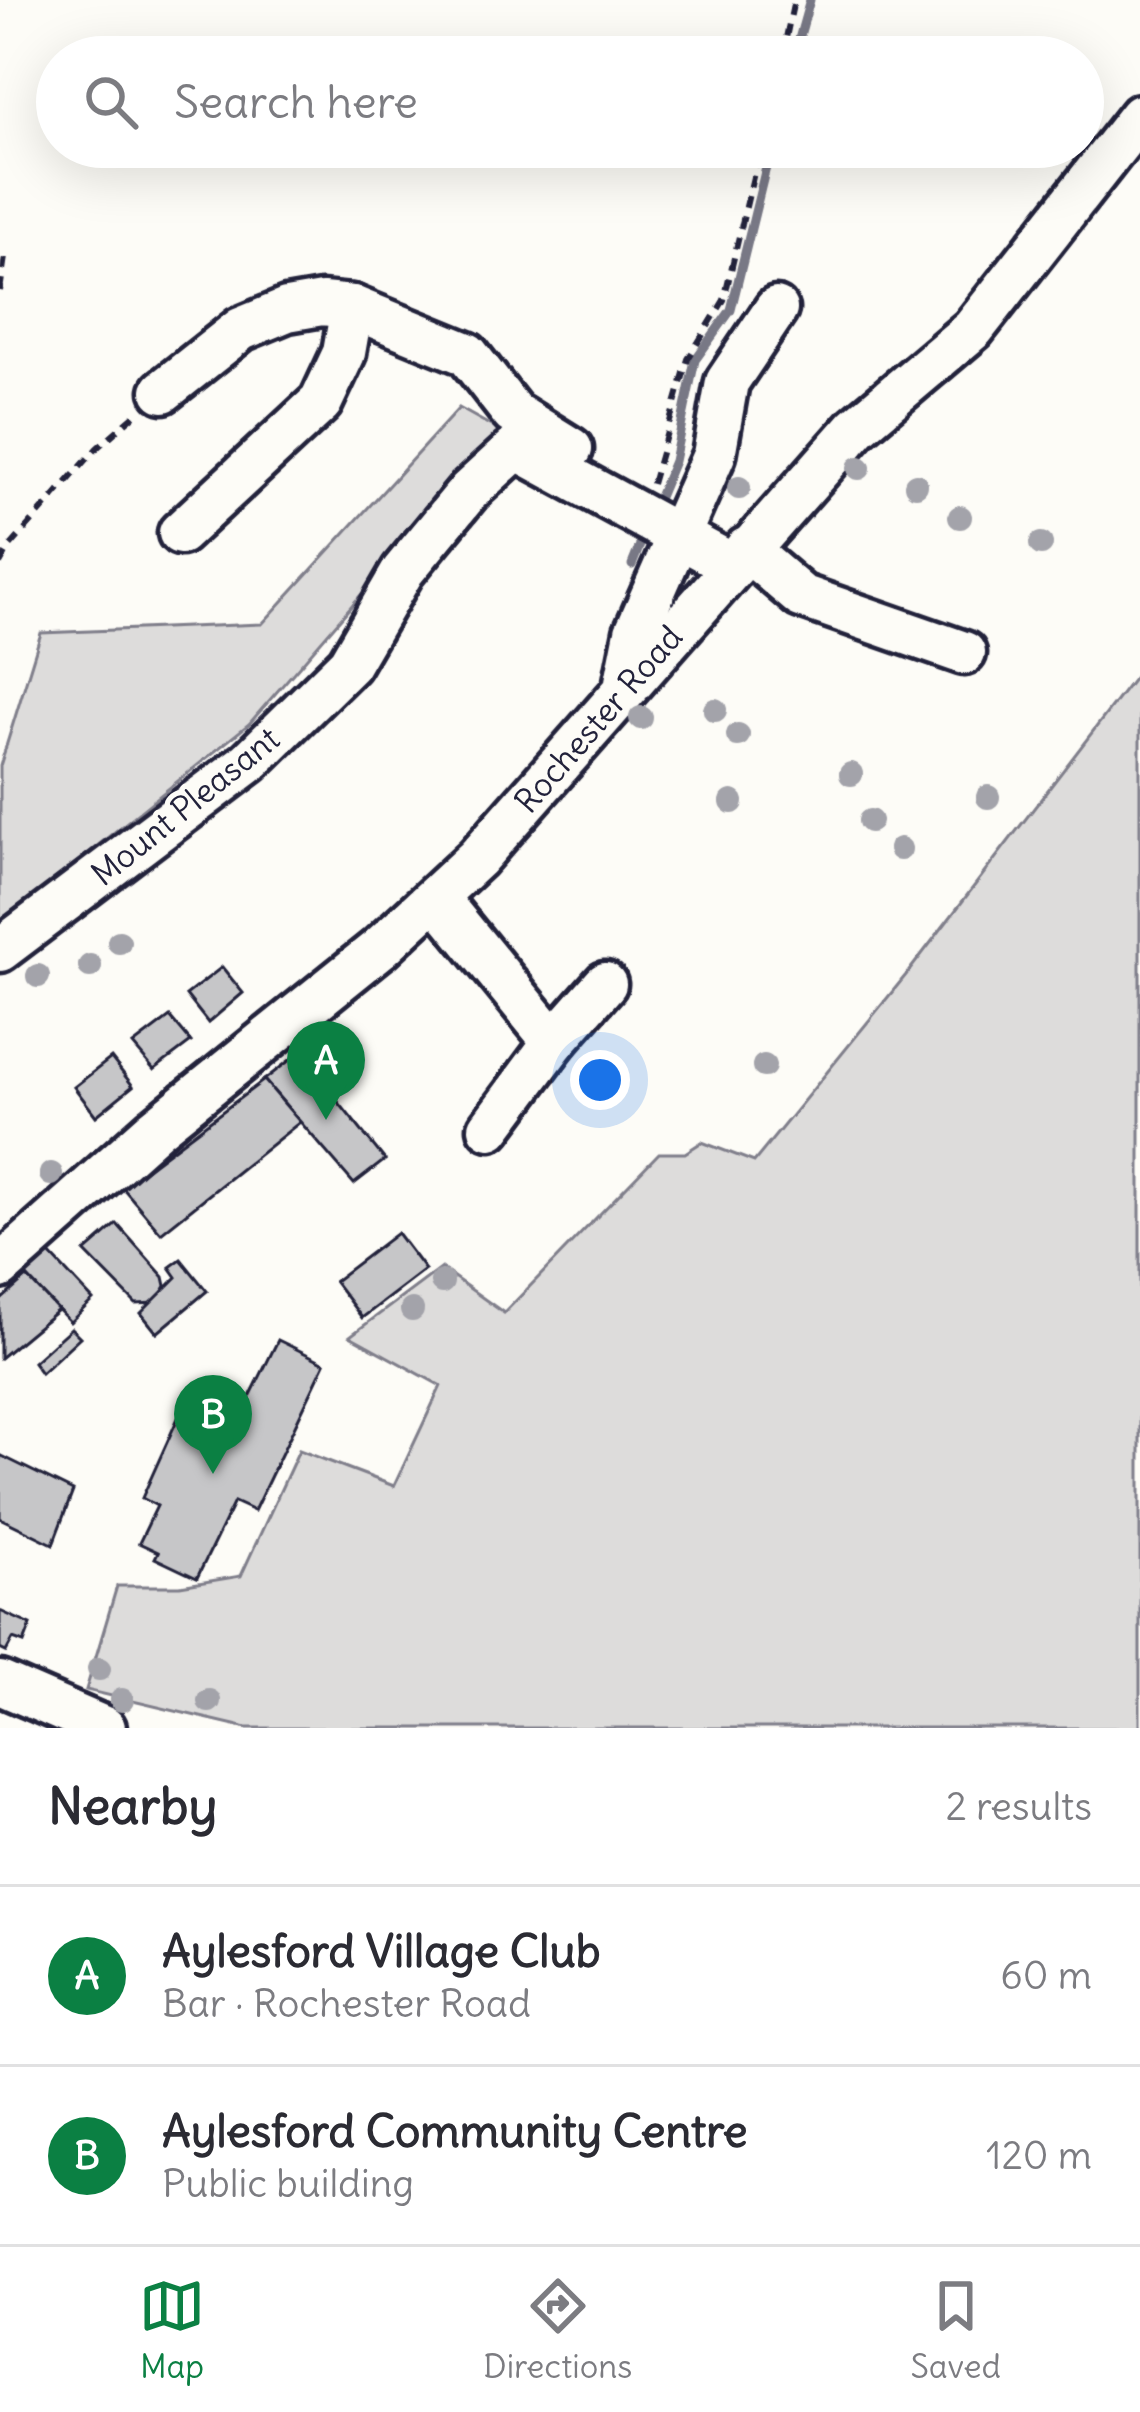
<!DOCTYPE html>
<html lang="en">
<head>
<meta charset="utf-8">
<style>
  body { margin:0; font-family:Delius,sans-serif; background:#f7f7f7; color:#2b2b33 }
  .you { position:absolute; left:600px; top:1080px; width:42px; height:42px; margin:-30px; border:9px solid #fff; border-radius:50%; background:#1a73e8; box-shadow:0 0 0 18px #1a73e833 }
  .badge { display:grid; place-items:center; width:78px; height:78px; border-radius:50%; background:#0b8043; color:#fff; font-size:39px; font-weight:700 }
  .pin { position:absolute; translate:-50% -99px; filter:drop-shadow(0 3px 6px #0008) }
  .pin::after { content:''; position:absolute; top:63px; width:42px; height:36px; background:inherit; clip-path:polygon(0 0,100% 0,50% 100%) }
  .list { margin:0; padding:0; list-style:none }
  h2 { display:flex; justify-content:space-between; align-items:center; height:156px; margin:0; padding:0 48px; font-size:51px }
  h2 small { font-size:39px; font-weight:400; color:#7c7c81 }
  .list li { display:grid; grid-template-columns:78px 1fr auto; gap:36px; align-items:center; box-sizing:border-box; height:180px; padding:0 48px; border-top:3px solid #e1e1e2 }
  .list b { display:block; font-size:45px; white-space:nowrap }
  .list p { margin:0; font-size:39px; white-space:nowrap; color:#7c7c81 }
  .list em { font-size:39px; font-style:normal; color:#7c7c81 }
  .icon { flex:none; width:66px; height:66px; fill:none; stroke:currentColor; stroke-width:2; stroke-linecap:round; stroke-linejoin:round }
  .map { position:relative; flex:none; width:1140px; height:1728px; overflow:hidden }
  .search { position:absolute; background:#fff; box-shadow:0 12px 48px #0002; left:36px; right:36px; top:36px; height:132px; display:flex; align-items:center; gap:30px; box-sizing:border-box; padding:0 42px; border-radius:66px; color:#7c7c81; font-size:45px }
  .sheet { height:516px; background:#fff }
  nav { display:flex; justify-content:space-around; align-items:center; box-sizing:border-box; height:168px; border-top:3px solid #e1e1e2; background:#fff; font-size:33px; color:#7c7c81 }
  nav a { display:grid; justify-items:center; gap:6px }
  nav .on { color:#0b8043 }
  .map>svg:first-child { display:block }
</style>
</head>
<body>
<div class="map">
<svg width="1140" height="1728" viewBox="0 0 1140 1728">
  <rect width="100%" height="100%" fill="#fdfcf7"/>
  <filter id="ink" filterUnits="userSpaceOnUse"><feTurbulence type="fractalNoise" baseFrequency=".00833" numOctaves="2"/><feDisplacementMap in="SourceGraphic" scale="24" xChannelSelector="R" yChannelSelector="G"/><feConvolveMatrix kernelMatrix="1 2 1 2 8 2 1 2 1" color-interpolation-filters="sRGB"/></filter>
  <g filter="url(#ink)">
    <g fill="#dddcdb" stroke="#807f8b" stroke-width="3">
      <polygon points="459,408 502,432 249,724 0,924 0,766 41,633 262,624"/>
      <polygon points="1140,670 1140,1728 247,1728 86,1690 117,1586 180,1586 241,1576 299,1450 394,1486 441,1386 350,1336 441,1268 504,1313 659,1153 685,1153 702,1142 754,1162 906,975"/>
    </g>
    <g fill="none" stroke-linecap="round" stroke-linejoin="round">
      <g stroke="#787885" stroke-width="9">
        <polyline points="794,57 810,0"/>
        <polyline points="654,509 674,461 695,360 731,310 771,147"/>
        <polyline points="632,565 646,530"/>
      </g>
    </g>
    <g fill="#c6c6c8" stroke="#22223b" stroke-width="3">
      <polygon points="222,967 243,993 208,1023 186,995"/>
      <polygon points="170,1017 191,1042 154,1070 133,1045"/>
      <polygon points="299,1053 385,1160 354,1184 264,1080"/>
      <polygon points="111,1058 133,1086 96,1116 74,1087"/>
      <polygon points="264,1080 300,1122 161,1233 122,1187"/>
      <polygon points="117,1224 164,1277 166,1286 156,1303 136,1304 85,1252"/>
      <polygon points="397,1233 425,1270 362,1318 334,1281"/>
      <polygon points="48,1252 93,1300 70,1322 21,1271"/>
      <polygon points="181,1259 207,1291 157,1333 141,1313 177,1277 170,1267"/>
      <polygon points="27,1277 58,1310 0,1358 0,1301"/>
      <polygon points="71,1328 80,1337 41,1373 33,1362"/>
      <polygon points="278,1340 325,1363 254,1511 234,1502 197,1578 155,1558 158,1552 139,1543 157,1506 142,1498 191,1389 242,1413"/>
      <polygon points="0,1455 73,1491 53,1544 0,1518"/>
      <polygon points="0,1611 31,1625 24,1643 13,1639 6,1652 0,1649"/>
    </g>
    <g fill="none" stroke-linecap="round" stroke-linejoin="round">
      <defs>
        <g id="minor">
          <polyline points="163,391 241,329 287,310 322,304 352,307 467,354 513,413 571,449"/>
          <polyline points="180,533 321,402 344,353 352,307"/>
          <polyline points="746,549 801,596 964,653"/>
          <polyline points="626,682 636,632 714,455 727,382 776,309"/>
          <polyline points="436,897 554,1042 490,1128"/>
          <polyline points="0,950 249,762 349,664 403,571 469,491 516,448 732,565"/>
          <polyline points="554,1042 605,984"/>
          <polyline points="0,1267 155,1129 380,948 477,858 857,427 973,329 1140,116"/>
          <polyline points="0,1683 104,1728"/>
        </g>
      </defs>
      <use href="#minor" stroke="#22223b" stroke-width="51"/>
      <g stroke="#22223b" stroke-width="6" stroke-dasharray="12 9" stroke-linecap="butt">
        <polyline points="782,57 794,0"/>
        <polyline points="0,291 6,250"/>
        <polyline points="652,484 688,359 724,300 760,147"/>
        <polyline points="0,564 9,548 97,448 137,413"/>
      </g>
      <use href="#minor" stroke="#fdfcf7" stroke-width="42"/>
    </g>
    <g fill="#a3a3aa">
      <circle cx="859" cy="468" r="12"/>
      <circle cx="916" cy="485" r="12"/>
      <circle cx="739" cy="488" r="12"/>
      <circle cx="960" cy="517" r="12"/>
      <circle cx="1041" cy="544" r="12"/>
      <circle cx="715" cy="710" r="12"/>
      <circle cx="641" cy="718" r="12"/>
      <circle cx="738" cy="735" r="12"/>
      <circle cx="851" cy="774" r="12"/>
      <circle cx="988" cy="797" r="12"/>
      <circle cx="732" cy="802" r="12"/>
      <circle cx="870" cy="821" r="12"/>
      <circle cx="900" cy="849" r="12"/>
      <circle cx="119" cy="942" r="12"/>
      <circle cx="90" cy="966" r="12"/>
      <circle cx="38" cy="976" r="12"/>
      <circle cx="764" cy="1066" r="12"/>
      <circle cx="51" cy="1174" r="12"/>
      <circle cx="442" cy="1282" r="12"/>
      <circle cx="412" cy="1310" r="12"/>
      <circle cx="99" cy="1669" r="12"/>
      <circle cx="122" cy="1700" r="12"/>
      <circle cx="209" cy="1701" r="12"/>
    </g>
  </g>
  <g text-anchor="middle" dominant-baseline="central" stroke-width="10" stroke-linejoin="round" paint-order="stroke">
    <g font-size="33" fill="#22223b" stroke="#fdfcf7">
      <text transform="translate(598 719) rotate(-49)">Rochester Road</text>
      <text transform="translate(185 806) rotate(-39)">Mount Pleasant</text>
    </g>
  </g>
</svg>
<div class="you"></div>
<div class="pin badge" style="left:326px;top:1120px">A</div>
<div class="pin badge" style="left:213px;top:1474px">B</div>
<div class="search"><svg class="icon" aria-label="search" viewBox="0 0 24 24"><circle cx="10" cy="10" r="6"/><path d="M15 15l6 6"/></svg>Search here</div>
</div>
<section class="sheet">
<h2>Nearby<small>2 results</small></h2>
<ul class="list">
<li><span class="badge">A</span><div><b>Aylesford Village Club</b><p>Bar · Rochester Road</p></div><em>60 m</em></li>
<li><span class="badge">B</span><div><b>Aylesford Community Centre</b><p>Public building</p></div><em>120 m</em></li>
</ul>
</section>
<nav>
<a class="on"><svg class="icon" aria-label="map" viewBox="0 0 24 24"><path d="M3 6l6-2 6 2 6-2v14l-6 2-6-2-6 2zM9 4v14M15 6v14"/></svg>Map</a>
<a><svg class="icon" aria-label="directions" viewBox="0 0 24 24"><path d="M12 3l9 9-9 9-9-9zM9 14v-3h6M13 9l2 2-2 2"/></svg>Directions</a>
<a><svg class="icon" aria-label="saved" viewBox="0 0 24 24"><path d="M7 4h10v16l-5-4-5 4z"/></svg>Saved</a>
</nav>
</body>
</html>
